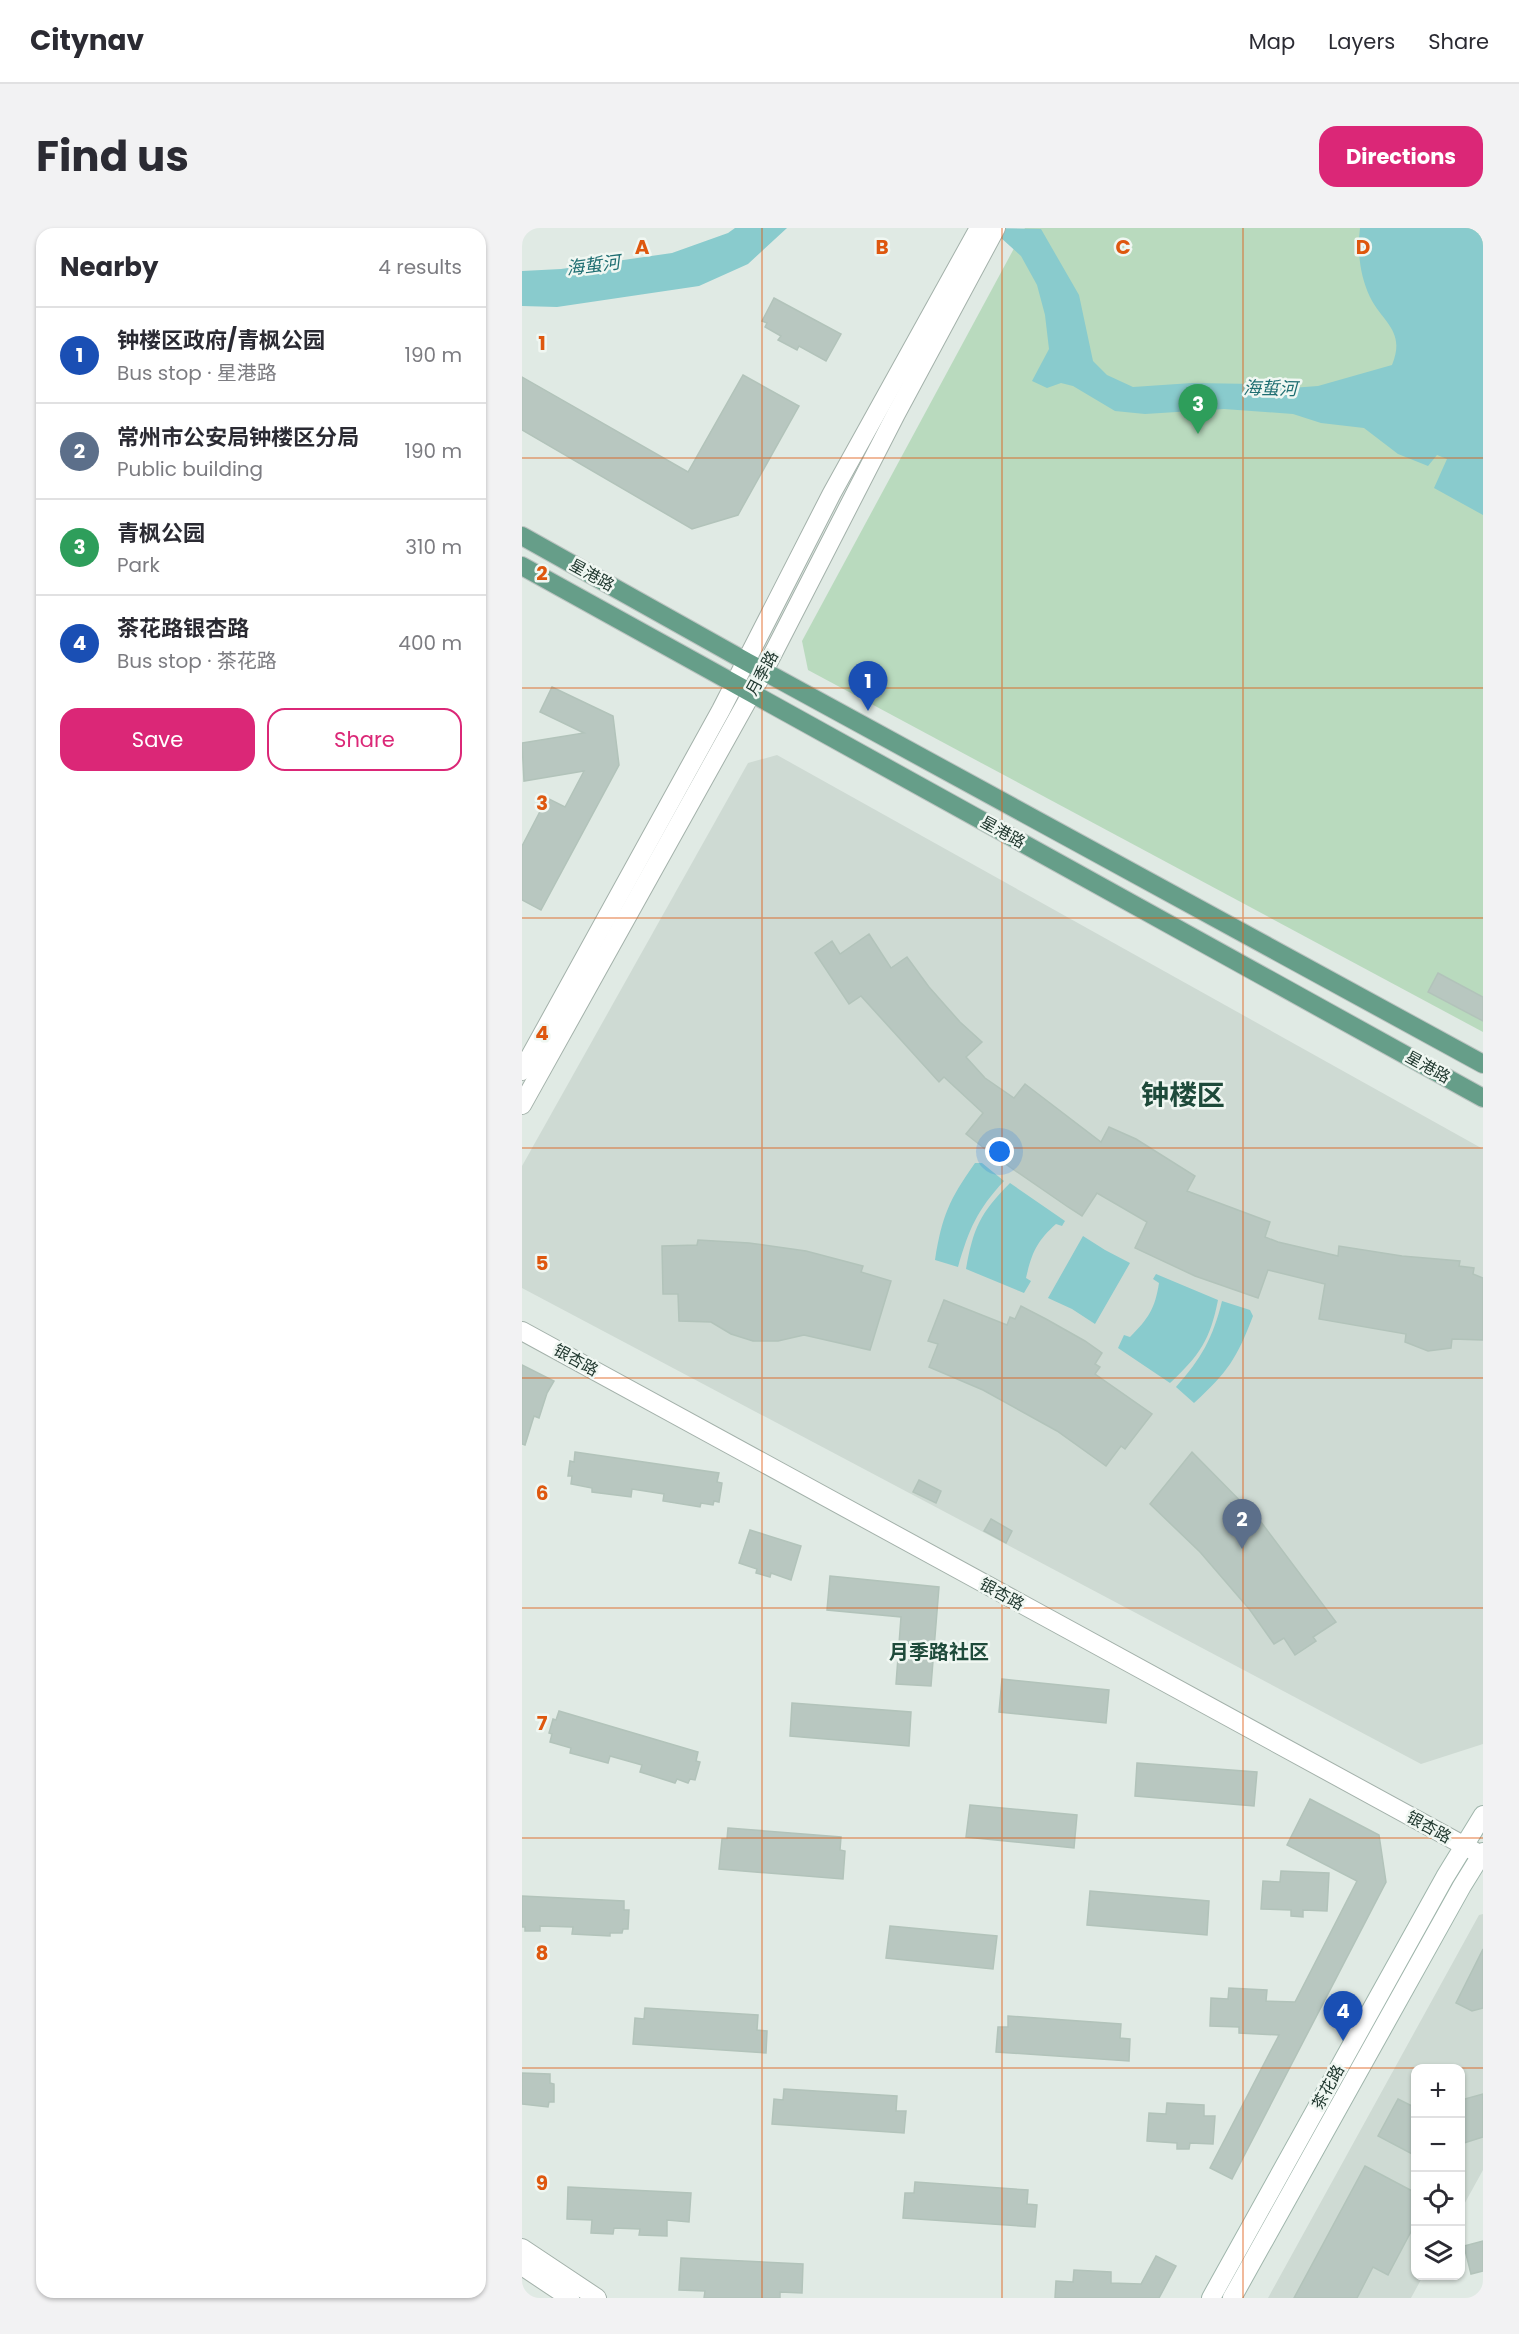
<!DOCTYPE html>
<html lang="en">
<head>
<meta charset="utf-8">
<style>
  body { margin:0; font-family:Poppins,"Noto Sans SC",sans-serif; background:#f2f2f3; color:#2b2b33 }
  .controls { position:absolute; right:18px; bottom:18px; display:grid; overflow:hidden; border-radius:12px; box-shadow:0 2px 4px #0004 }
  .controls button { width:54px; height:54px; display:grid; place-items:center; padding:0; border:0; border-bottom:2px solid #e1e1e2; background:#fff; color:#2b2b33; font:30px sans-serif }
  .you { position:absolute; left:478px; top:924px; width:21px; height:21px; margin:-15px; border:4px solid #fff; border-radius:50%; background:#1a73e8; box-shadow:0 0 0 9px #1a73e833 }
  .badge { display:grid; place-items:center; width:39px; height:39px; border-radius:50%; background:#db2777; color:#fff; font-size:20px; font-weight:700 }
  .pin { position:absolute; translate:-50% -50px; filter:drop-shadow(0 2px 3px #0008) }
  .pin::after { content:''; position:absolute; top:32px; width:21px; height:18px; background:inherit; clip-path:polygon(0 0,100% 0,50% 100%) }
  .list { margin:0; padding:0; list-style:none }
  h2 { display:flex; justify-content:space-between; align-items:center; height:78px; margin:0; padding:0 24px; font-size:26px }
  h2 small { font-size:20px; font-weight:400; color:#7c7c81 }
  .list li { display:grid; grid-template-columns:39px 1fr auto; gap:18px; align-items:center; box-sizing:border-box; height:96px; padding:0 24px; border-top:2px solid #e1e1e2 }
  .list b { display:block; font-size:22px; white-space:nowrap }
  .list p { margin:0; font-size:20px; white-space:nowrap; color:#7c7c81 }
  .list em { font-size:20px; font-style:normal; color:#7c7c81 }
  .actions { display:flex; gap:12px; padding:18px 24px }
  .actions a { flex:1; padding:14px 0; border:2px solid #db2777; border-radius:18px; text-align:center; font-size:21px; color:#db2777 }
  .actions .main { background:#db2777; color:#fff }
  .icon { flex:none; width:33px; height:33px; fill:none; stroke:currentColor; stroke-width:2; stroke-linecap:round; stroke-linejoin:round }
  .map { position:relative; flex:none; width:961px; height:2070px; overflow:hidden; border-radius:18px }
  header { display:flex; align-items:center; gap:36px; box-sizing:border-box; height:84px; padding:0 30px; background:#fff; border-bottom:2px solid #e1e1e2 }
  header strong { font-size:28px }
  nav { display:flex; gap:33px; margin-inline-start:auto; font-size:21px }
  .intro { display:flex; align-items:center; justify-content:space-between; box-sizing:border-box; height:144px; padding:0 36px }
  h1 { margin:0; font-size:42px }
  .button { padding:15px 27px; border-radius:18px; background:#db2777; color:#fff; font-size:21px; font-weight:700 }
  main { display:flex; gap:36px; padding:0 36px }
  aside { flex:1; background:#fff; border-radius:18px; box-shadow:0 2px 4px #0004 }
  .map>svg:first-child { display:block }
</style>
</head>
<body>
<header>
<strong>Citynav</strong>
<nav><a>Map</a><a>Layers</a><a>Share</a></nav>
</header>
<div class="intro"><h1>Find us</h1><a class="button">Directions</a></div>
<main>
<aside>
<h2>Nearby<small>4 results</small></h2>
<ul class="list">
<li><span class="badge" style="background:#1a4fb4">1</span><div><b>钟楼区政府/青枫公园</b><p>Bus stop · 星港路</p></div><em>190 m</em></li>
<li><span class="badge" style="background:#5c6f8a">2</span><div><b>常州市公安局钟楼区分局</b><p>Public building</p></div><em>190 m</em></li>
<li><span class="badge" style="background:#2e9e5b">3</span><div><b>青枫公园</b><p>Park</p></div><em>310 m</em></li>
<li><span class="badge" style="background:#1a4fb4">4</span><div><b>茶花路银杏路</b><p>Bus stop · 茶花路</p></div><em>400 m</em></li>
</ul>
<div class="actions"><a class="main">Save</a><a>Share</a></div>
</aside>
<div class="map">
<svg width="961" height="2070" viewBox="0 0 961 2070">
  <rect width="100%" height="100%" fill="#e0eae4"/>
  <g fill="#cedad3">
    <polygon points="255,527 961,921 961,1516 899,1536 0,1060 0,938 226,535"/>
    <polygon points="961,1686 961,1942 939,1982 938,1840 894,1840 894,2048 901,2048 889,2070 746,2070 957,1687"/>
  </g>
  <polygon fill="#b9dabe" points="503,0 961,0 961,804 286,442 280,413"/>
  <g fill="#89cbcd">
    <polygon points="213,0 265,0 226,36 177,58 35,79 0,78 0,43 39,41 150,25 206,5"/>
    <path d="M468,0L519,1L557,67L571,133L585,147L611,159L670,155L734,156L769,160L796,158L870,137C884,103 861,95 848,69C838,48 835,23 838,0H961V287L912,260L925,231L915,227L906,238L876,226L842,200L799,195L771,186L702,181L623,186L593,183L551,158L539,155L525,160L510,153L527,121L523,87L515,57L499,28Z"/>
    <path d="M453,935H460L482,953C455,982 447,1001 436,1039L413,1032C420,988 427,972 453,935Z"/>
    <path d="M488,955L543,993L540,998L534,996C515,1013 510,1024 504,1050L509,1053L502,1065L444,1041C451,1001 458,985 488,955Z"/>
    <polygon points="561,1008 583,1022 608,1035 573,1096 550,1081 526,1070"/>
    <path d="M634,1046L696,1072C688,1112 678,1127 648,1155L596,1120L602,1107L608,1109C626,1091 633,1081 637,1055L631,1051Z"/>
    <path d="M700,1073L728,1082L731,1088C715,1130 706,1144 672,1175L654,1159C679,1131 691,1110 700,1073Z"/>
  </g>
  <g fill="#b8c7c0" stroke="#b2c3ba" stroke-width="1.5">
    <polygon points="252,70 319,106 304,133 277,118 275,122 256,112 259,108 243,99 245,95 240,93"/>
    <polygon points="221,147 277,178 216,287 170,301 0,202 0,149 166,244"/>
    <polygon points="30,459 91,488 97,537 19,682 0,672 0,618 25,570 43,579 62,543 2,553 0,515 62,505 18,484"/>
    <polygon points="347,706 369,740 385,729 407,759 438,794 460,814 444,829 463,850 492,870 503,856 579,914 587,899 614,911 673,948 665,963 748,994 743,1009 756,1014 816,1028 817,1018 880,1028 938,1033 937,1038 952,1040 951,1046 961,1050 961,1112 930,1111 929,1120 906,1123 883,1114 884,1106 797,1091 803,1056 746,1042 736,1070 673,1048 613,1020 625,994 575,965 560,988 546,979 472,928 444,906 461,885 422,849 417,854 339,768 327,776 293,725 310,713 318,726"/>
    <polygon points="916,745 961,769 961,793 906,764"/>
    <polygon points="176,1012 227,1015 284,1023 341,1038 339,1044 369,1053 348,1122 282,1107 256,1113 231,1113 209,1106 189,1094 157,1093 156,1066 141,1066 140,1018 175,1017"/>
    <polygon points="422,1072 485,1097 488,1089 493,1091 499,1078 524,1091 563,1113 580,1125 573,1136 578,1139 573,1146 630,1186 603,1221 599,1218 584,1238 535,1203 461,1162 407,1139 416,1116 406,1113"/>
    <polygon points="0,1137 32,1153 25,1165 17,1190 12,1188 3,1217 0,1216"/>
    <polygon points="53,1224 197,1245 195,1254 200,1255 197,1274 192,1273 191,1277 179,1275 178,1279 141,1273 142,1266 110,1261 109,1269 70,1264 70,1260 49,1256 50,1248 46,1248 48,1233 52,1234"/>
    <polygon points="670,1224 739,1294 814,1394 791,1409 794,1413 773,1427 762,1410 752,1416 728,1382 678,1324 628,1276"/>
    <polygon points="397,1252 419,1263 414,1275 391,1264"/>
    <polygon points="469,1291 490,1303 484,1315 462,1303"/>
    <polygon points="228,1302 279,1318 269,1352 249,1345 248,1349 234,1345 235,1341 217,1335"/>
    <polygon points="308,1348 417,1359 409,1458 374,1456 379,1389 305,1382"/>
    <polygon points="480,1451 587,1462 584,1495 477,1484"/>
    <polygon points="270,1475 389,1484 387,1518 268,1508"/>
    <polygon points="37,1483 176,1524 174,1533 178,1534 173,1552 168,1551 166,1555 155,1551 153,1555 118,1544 120,1537 88,1528 86,1535 48,1525 49,1520 28,1514 30,1506 27,1505 31,1491 34,1492"/>
    <polygon points="615,1535 735,1544 732,1578 613,1568"/>
    <polygon points="788,1571 857,1607 864,1654 710,1951 688,1940 757,1807 717,1805 717,1799 688,1798 689,1770 706,1771 707,1760 745,1762 744,1773 773,1774 835,1653 765,1617"/>
    <polygon points="448,1577 555,1587 552,1620 444,1609"/>
    <polygon points="206,1600 319,1609 318,1622 323,1623 321,1651 197,1641 200,1611 205,1611"/>
    <polygon points="759,1643 807,1645 805,1683 781,1682 781,1689 769,1688 769,1682 739,1681 741,1653 758,1654"/>
    <polygon points="568,1663 687,1673 685,1707 565,1697"/>
    <polygon points="0,1668 102,1673 102,1682 107,1682 106,1701 101,1701 100,1705 88,1705 88,1708 50,1706 51,1699 18,1698 18,1703 3,1703 3,1699 0,1699"/>
    <polygon points="368,1698 475,1708 471,1741 364,1730"/>
    <polygon points="961,1721 961,1780 950,1783 934,1775"/>
    <polygon points="123,1780 236,1787 235,1802 245,1803 244,1825 111,1816 113,1790 122,1791"/>
    <polygon points="486,1788 599,1796 598,1810 608,1811 607,1833 474,1824 476,1799 486,1799"/>
    <polygon points="0,1845 28,1846 28,1855 32,1856 32,1874 27,1874 26,1879 0,1876"/>
    <polygon points="262,1861 375,1868 374,1883 384,1883 382,1905 250,1896 252,1871 261,1872"/>
    <polygon points="961,1866 961,1909 939,1916 939,1872"/>
    <polygon points="876,1871 894,1880 894,1928 856,1908"/>
    <polygon points="645,1875 682,1877 682,1888 693,1888 691,1916 668,1915 667,1921 655,1921 655,1915 625,1913 627,1885 644,1886"/>
    <polygon points="843,1938 894,1965 894,1994 866,2047 851,2039 835,2070 772,2070"/>
    <polygon points="393,1954 506,1962 505,1976 515,1977 513,1999 381,1990 383,1965 392,1965"/>
    <polygon points="46,1959 169,1965 167,1994 145,1992 145,2008 117,2007 118,2001 92,2000 91,2006 69,2005 70,1992 45,1991"/>
    <polygon points="961,2013 961,2043 949,2046 942,2018"/>
    <polygon points="634,2028 654,2038 637,2070 533,2070 534,2053 551,2054 552,2042 589,2044 589,2055 619,2056"/>
    <polygon points="159,2030 281,2036 280,2065 258,2064 258,2070 182,2070 183,2063 157,2062"/>
  </g>
  <g fill="none" stroke-linecap="round" stroke-linejoin="round">
    <defs>
      <polyline id="minor" points="0,1103 961,1628"/>
      <g id="tertiary">
        <polyline points="0,843 199,482 310,265 457,0"/>
        <polyline points="0,877 242,443 374,186 474,0"/>
        <polyline points="0,2020 75,2070"/>
        <polyline points="0,2038 48,2070"/>
      </g>
      <g id="secondary">
        <polyline points="689,2070 923,1649 961,1587"/>
        <polyline points="710,2070 940,1658 961,1624"/>
      </g>
      <g id="primary">
        <polyline points="0,308 225,434 961,836"/>
        <polyline points="0,338 961,870"/>
      </g>
    </defs>
    <use href="#minor" stroke="#a3b1aa" stroke-width="20"/>
    <use href="#tertiary" stroke="#a3b1aa" stroke-width="20"/>
    <use href="#secondary" stroke="#9fb5ab" stroke-width="20"/>
    <use href="#primary" stroke="#bcc4c1" stroke-width="20"/>
    <use href="#minor" stroke="#fff" stroke-width="18"/>
    <use href="#tertiary" stroke="#fff" stroke-width="18"/>
    <use href="#secondary" stroke="#fff" stroke-width="18"/>
    <use href="#primary" stroke="#669e89" stroke-width="18"/>
  </g>
  <path fill="none" stroke="#de570e" stroke-width="1.5" stroke-opacity="0.55" d="M240,0V2070M480,0V2070M721,0V2070M0,230H961M0,460H961M0,690H961M0,920H961M0,1150H961M0,1380H961M0,1610H961M0,1840H961"/>
  <g text-anchor="middle" dominant-baseline="central" stroke-width="5" stroke-linejoin="round" paint-order="stroke">
    <g font-size="16" fill="#213930" stroke="#f0f7f2">
      <text transform="translate(70 347) rotate(29)">星港路</text>
      <text transform="translate(240 445) rotate(-61)">月季路</text>
      <text transform="translate(481 604) rotate(29)">星港路</text>
      <text transform="translate(906 839) rotate(29)">星港路</text>
      <text transform="translate(54 1132) rotate(29)">银杏路</text>
      <text transform="translate(480 1366) rotate(29)">银杏路</text>
      <text transform="translate(907 1599) rotate(29)">银杏路</text>
      <text transform="translate(806 1859) rotate(-61)">茶花路</text>
    </g>
    <g font-size="18" font-style="italic" fill="#1f6e72" stroke="#f0f7f2">
      <text transform="translate(71 37) rotate(-7)">海蜇河</text>
      <text transform="translate(748 160) rotate(1)">海蜇河</text>
    </g>
    <g font-size="20" font-weight="bold" fill="#1e4a3a" stroke="#f0f7f2">
      <text x="417" y="1424">月季路社区</text>
    </g>
    <g font-size="28" font-weight="bold" fill="#1e4a3a" stroke="#f0f7f2">
      <text x="661" y="867">钟楼区</text>
    </g>
  </g>
  <g font-size="20" text-anchor="middle" font-weight="bold" fill="#de570e" stroke="#f0f7f2" stroke-width="5" stroke-linejoin="round" paint-order="stroke">
    <text x="120" y="26">A</text>
    <text x="360" y="26">B</text>
    <text x="601" y="26">C</text>
    <text x="841" y="26">D</text>
    <text x="20" y="122">1</text>
    <text x="20" y="352">2</text>
    <text x="20" y="582">3</text>
    <text x="20" y="812">4</text>
    <text x="20" y="1042">5</text>
    <text x="20" y="1272">6</text>
    <text x="20" y="1502">7</text>
    <text x="20" y="1732">8</text>
    <text x="20" y="1962">9</text>
  </g>
</svg>
<div class="controls">
<button>+</button>
<button>−</button>
<button><svg class="icon" aria-label="locate" viewBox="0 0 24 24"><circle cx="12" cy="12" r="6"/><path d="M12 2v4M12 18v4M2 12h4M18 12h4"/></svg></button>
<button><svg class="icon" aria-label="layers" viewBox="0 0 24 24"><path d="M12 4l9 5-9 5-9-5zM3 14l9 5 9-5"/></svg></button>
</div>
<div class="you"></div>
<div class="pin badge" style="left:346px;top:483px;background:#1a4fb4">1</div>
<div class="pin badge" style="left:720px;top:1321px;background:#5c6f8a">2</div>
<div class="pin badge" style="left:676px;top:206px;background:#2e9e5b">3</div>
<div class="pin badge" style="left:821px;top:1813px;background:#1a4fb4">4</div>
</div>
</main>
</body>
</html>
